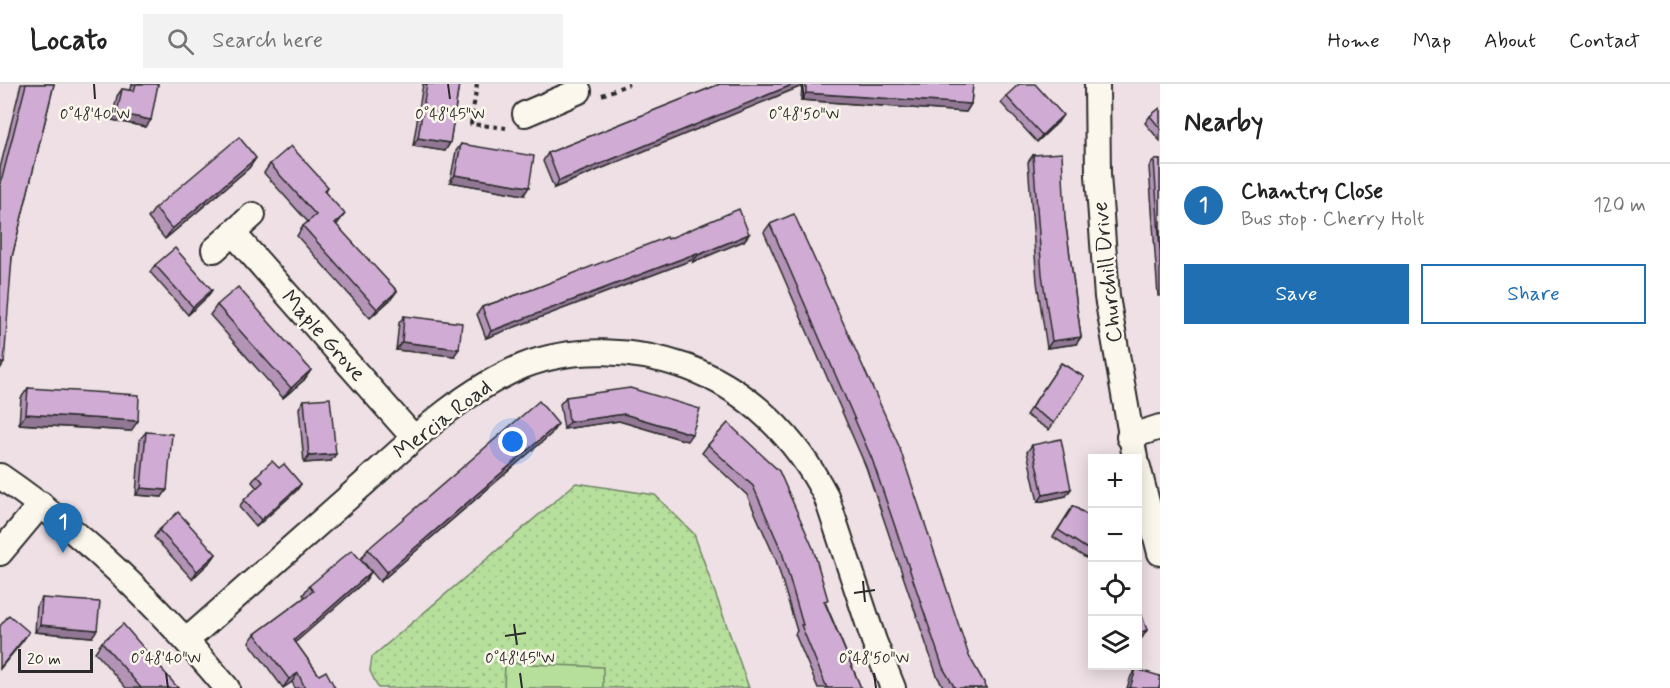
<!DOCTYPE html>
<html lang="en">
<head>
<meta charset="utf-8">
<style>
  body { margin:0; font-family:Mynerve,sans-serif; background:#f2f2f2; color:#222 }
  .controls { position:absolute; right:18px; bottom:18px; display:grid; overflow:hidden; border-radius:0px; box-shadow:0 3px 15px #0003 }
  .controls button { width:54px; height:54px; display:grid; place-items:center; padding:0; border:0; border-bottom:2px solid #e0e0e0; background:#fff; color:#222; font:30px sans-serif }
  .scale { position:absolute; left:18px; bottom:15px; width:75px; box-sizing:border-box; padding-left:6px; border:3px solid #2b2b2b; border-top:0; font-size:16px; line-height:21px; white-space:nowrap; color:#2b2b2b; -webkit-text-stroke:4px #fbf7ec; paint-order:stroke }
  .you { position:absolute; left:513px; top:358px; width:21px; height:21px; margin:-15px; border:4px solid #fff; border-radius:50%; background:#1a73e8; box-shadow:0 0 0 9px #1a73e833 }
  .badge { display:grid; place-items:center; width:39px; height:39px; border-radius:50%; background:#1f6fb2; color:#fff; font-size:20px; font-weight:700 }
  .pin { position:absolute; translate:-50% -50px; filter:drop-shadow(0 2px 3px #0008) }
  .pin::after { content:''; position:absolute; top:32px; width:21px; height:18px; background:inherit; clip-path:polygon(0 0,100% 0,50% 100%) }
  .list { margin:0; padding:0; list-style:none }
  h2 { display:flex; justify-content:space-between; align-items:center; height:78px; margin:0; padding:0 24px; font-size:26px }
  h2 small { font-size:20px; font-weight:400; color:#767676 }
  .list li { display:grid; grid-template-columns:39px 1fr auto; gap:18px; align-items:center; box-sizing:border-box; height:84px; padding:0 24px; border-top:2px solid #e0e0e0 }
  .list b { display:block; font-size:22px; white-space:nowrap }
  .list p { margin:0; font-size:20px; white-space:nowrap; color:#767676 }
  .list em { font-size:20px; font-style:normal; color:#767676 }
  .actions { display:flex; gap:12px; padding:18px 24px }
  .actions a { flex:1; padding:14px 0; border:2px solid #1f6fb2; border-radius:0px; text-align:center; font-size:21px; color:#1f6fb2 }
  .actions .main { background:#1f6fb2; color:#fff }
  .icon { flex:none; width:33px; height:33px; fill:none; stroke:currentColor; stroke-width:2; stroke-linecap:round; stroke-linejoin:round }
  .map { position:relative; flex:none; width:1160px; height:604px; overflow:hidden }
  header { display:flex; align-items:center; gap:36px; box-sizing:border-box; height:84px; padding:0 30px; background:#fff; border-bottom:2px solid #e0e0e0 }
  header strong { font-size:28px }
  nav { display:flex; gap:33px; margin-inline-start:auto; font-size:21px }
  .search { width:420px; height:54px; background:#f2f2f2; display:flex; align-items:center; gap:15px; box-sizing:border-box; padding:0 21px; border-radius:0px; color:#767676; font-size:22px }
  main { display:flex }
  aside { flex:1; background:#fff }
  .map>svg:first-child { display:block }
</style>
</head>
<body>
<header>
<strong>Locato</strong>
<div class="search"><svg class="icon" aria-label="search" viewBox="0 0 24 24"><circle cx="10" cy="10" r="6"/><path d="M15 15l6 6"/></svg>Search here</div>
<nav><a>Home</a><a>Map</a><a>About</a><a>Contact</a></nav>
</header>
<main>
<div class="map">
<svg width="1160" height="604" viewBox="0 0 1160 604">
  <defs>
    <pattern id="park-dots" width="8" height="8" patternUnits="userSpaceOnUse" patternTransform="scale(1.5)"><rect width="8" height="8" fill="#b6df9c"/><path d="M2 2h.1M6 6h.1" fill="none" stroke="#9dc087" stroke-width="1.8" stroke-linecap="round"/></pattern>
  </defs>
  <rect width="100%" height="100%" fill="#eee0e5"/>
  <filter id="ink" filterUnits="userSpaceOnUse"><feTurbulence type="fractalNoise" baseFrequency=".0167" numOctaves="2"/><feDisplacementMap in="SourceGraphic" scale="12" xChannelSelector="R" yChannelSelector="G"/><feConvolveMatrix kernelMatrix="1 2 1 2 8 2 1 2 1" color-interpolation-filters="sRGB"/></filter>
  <g filter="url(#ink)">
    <polygon fill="url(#park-dots)" stroke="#708564" stroke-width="1.5" points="576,399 655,411 694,450 749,604 378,604 370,587 372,573"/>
    <polygon fill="#b6df9c" stroke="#708564" stroke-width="1.5" points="505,579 603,583 603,604 504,604"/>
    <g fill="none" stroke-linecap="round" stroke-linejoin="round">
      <defs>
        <g id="street">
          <polyline points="1097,0 1098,91 1107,213 1135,374"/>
          <polyline points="525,30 579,7"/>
          <polyline points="253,131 233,149 414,354"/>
          <polyline points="214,166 233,149"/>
          <polyline points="1129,353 1160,343"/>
          <polyline points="1138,383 1160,469"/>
          <path d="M0,392C88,452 159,523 227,604"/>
          <polyline points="0,469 41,420"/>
          <path d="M187,556C244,505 302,454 360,403C410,358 460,308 523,282C573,262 636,265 687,283C749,306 796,354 826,412L874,557L893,604"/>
        </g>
      </defs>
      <use href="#street" stroke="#2b2b2b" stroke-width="28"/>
      <g stroke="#2b2b2b" stroke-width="4" stroke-dasharray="4.5 4.5" stroke-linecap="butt">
        <polyline points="477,0 471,40 506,44"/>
        <polyline points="602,11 629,0"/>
      </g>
      <use href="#street" stroke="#fbf7ec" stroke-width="24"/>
    </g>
    <g fill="#b394b7" stroke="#2b2b2b" stroke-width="1.5">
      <polygon points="21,0 54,0 12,173 0,285 0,84"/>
      <polygon points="132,0 158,0 146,43 112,36 117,12 122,5 131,6"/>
      <polygon points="423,0 459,0 450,59 445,67 413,62"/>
      <polygon points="720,0 973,0 971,20 966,28 801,16 802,2 554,104 543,77 548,69"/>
      <polygon points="1006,12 1058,38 1037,58 1001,19"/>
      <polygon points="1160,24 1160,57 1145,39 1150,32"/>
      <polygon points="461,60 524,111 450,98 456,67"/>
      <polygon points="1033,71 1065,135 1081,253 1076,260 1047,264 1037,198 1028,78"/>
      <polygon points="256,74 249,84 165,155 148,134 155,124"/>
      <polygon points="1154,76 1160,76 1160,212 1158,212 1149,83"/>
      <polygon points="270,80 328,103 325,108 338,139 336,141 397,207 390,216 370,234 297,152 303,142 308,138 264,89"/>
      <polygon points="770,140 969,572 987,604 944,604 937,592 866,383 764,148"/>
      <polygon points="749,150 744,157 693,178 692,176 486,254 477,230 482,223 531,206 668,155"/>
      <polygon points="155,181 212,206 207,213 188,231 150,188"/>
      <polygon points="217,221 311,286 304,296 283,314 210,231"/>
      <polygon points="404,232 454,272 396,266 399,239"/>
      <polygon points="1061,279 1084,293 1049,346 1026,331"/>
      <polygon points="28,304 131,347 19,340 21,314"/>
      <polygon points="566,313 687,357 619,337 564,345 560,320"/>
      <polygon points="304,316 331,377 304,379 299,324"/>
      <polygon points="728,339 826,520 861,604 818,604 795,550 797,547 776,476 747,411 702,369 708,361"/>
      <polygon points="146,348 162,413 136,411 140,355"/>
      <polygon points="551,350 380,498 361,475 368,465"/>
      <polygon points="1032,361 1066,412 1038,418 1027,368"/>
      <polygon points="279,384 301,400 296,407 256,443 239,423 244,416 257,404 252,398 257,391"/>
      <polygon points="1073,422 1092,434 1092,478 1053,453"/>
      <polygon points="159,446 216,470 211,477 192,495 154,453"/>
      <polygon points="371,488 365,497 295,558 319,591 335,604 295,604 292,598 283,604 249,558 255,550 305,513 303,511 309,502"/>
      <polygon points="42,514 92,553 35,548 37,521"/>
      <polygon points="102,558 178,604 126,604 95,568"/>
      <polygon points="1136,585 1159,604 1127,604 1131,592"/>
    </g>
    <g fill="#927895" stroke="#2b2b2b" stroke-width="1.5">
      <polygon points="794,0 803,0 802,2 554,104 559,97"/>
      <polygon points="806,9 971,20 966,28 801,16"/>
      <polygon points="117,29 151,36 146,43 112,36"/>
      <polygon points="1063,31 1058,38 1037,58 1042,51"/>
      <polygon points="418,54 450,59 445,67 413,62"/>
      <polygon points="256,74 249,84 165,155 172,145"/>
      <polygon points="455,91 529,103 524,111 450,98"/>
      <polygon points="345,130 338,139 328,148 335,139"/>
      <polygon points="749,150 744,157 693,178 698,171"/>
      <polygon points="697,169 692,176 486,254 491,247"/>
      <polygon points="212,206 207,213 188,231 193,223"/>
      <polygon points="397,207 390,216 370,234 377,225"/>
      <polygon points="1081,253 1076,260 1047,264 1052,257"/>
      <polygon points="402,258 459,265 454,272 396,266"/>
      <polygon points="0,279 4,279 0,285"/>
      <polygon points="311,286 304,296 283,314 291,304"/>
      <polygon points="26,330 138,337 131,347 19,340"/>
      <polygon points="624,330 692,350 687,357 619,337 564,345 569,338"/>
      <polygon points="558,340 551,350 380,498 387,488"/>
      <polygon points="336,370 331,377 304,379 309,372"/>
      <polygon points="301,400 296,407 256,443 261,436"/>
      <polygon points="141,404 167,406 162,413 136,411"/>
      <polygon points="1071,405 1066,412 1038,418 1043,411"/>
      <polygon points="216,470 211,477 192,495 197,487"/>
      <polygon points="371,488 365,497 288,565 294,556"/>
      <polygon points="40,541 97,546 92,553 35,548"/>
      <polygon points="1147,546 1142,554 1137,555 1137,550"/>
      <polygon points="29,548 22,558 0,585 0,584"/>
      <polygon points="298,589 292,598 283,604 289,595"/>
    </g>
    <g fill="#d0acd5" stroke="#2b2b2b" stroke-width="1.5">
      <polygon points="26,0 54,0 12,173 4,279 0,279 0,102"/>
      <polygon points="136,0 158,0 151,36 117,29 122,5 134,7"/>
      <polygon points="427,0 459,0 450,59 418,54"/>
      <polygon points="720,0 794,0 559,97 548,69"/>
      <polygon points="806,0 973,0 971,20 806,9"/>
      <polygon points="1019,0 1035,0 1063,31 1042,51 1006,12"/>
      <polygon points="1160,24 1160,44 1150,32"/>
      <polygon points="239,53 256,74 172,145 155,124"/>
      <polygon points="461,60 534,72 529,103 455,91"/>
      <polygon points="291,62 328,103 324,107 345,130 335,139 397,207 377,225 303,142 316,131 270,80"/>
      <polygon points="1062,69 1065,135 1081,253 1052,257 1042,190 1033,71"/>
      <polygon points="1154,76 1160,76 1160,167"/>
      <polygon points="739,125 749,150 698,171 697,169 491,247 482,223 531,206 667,153 668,155"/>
      <polygon points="794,130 899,362 969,572 987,604 955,604 943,584 872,375 770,140"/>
      <polygon points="175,164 212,206 193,223 155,181"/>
      <polygon points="238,203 311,286 291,304 217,221"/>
      <polygon points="404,232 462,239 459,265 402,258"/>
      <polygon points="1061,279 1084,293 1054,339 1031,324"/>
      <polygon points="28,304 139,311 138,337 26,330"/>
      <polygon points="630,304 700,325 692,350 624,330 569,338 566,313"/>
      <polygon points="330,314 336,370 309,372 304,316"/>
      <polygon points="539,317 558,340 387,488 368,465"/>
      <polygon points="728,339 779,387 813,464 828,516 824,517 861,604 827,604 801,541 803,541 782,468 753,402 708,361"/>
      <polygon points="146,348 172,350 167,406 141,404"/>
      <polygon points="1061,355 1071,405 1043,411 1032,361"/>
      <polygon points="272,377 279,384 284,380 301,400 261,436 244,416 263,398 257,391"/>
      <polygon points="1073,422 1092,434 1092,468 1058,446"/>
      <polygon points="178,428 216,470 197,487 159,446"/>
      <polygon points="352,466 371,488 294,556 319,591 326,587 335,604 305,604 298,589 289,595 255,550 313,507 309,502"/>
      <polygon points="42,514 100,518 97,546 40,541"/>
      <polygon points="1137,517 1147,546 1137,550"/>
      <polygon points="9,531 29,548 0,584 0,542"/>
      <polygon points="123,540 178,604 141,604 102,558"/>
      <polygon points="1136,585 1160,592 1160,600 1159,604 1130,604"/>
    </g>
  </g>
  <path fill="none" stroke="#2b2b2b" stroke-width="2" d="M94,0L95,15M448,0L450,15M802,0L804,15M863,497L865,518M854,509L875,506M514,540L517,561M505,552L526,549M166,589L168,604M520,589L522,604M874,589L876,604"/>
  <g text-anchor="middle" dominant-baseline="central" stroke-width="5" stroke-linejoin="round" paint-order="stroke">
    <g font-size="22" fill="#2b2b2b" stroke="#fbf7ec">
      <text transform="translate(1108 188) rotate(-96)">Churchill Drive</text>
      <text transform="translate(323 252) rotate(48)">Maple Grove</text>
      <text transform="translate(443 336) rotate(-37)">Mercia Road</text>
    </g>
  </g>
  <g font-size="15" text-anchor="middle" fill="#2b2b2b" stroke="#fbf7ec" stroke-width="5" stroke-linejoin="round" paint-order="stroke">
    <text x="95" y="35">0°48'40"W</text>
    <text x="450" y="35">0°48'45"W</text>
    <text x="804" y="35">0°48'50"W</text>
    <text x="166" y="579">0°48'40"W</text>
    <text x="520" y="579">0°48'45"W</text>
    <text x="874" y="579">0°48'50"W</text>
  </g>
</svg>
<div class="controls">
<button>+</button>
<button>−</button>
<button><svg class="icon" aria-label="locate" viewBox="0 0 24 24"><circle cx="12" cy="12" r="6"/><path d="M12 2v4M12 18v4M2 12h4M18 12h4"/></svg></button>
<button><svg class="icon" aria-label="layers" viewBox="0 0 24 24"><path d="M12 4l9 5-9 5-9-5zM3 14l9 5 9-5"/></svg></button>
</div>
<div class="scale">20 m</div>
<div class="you"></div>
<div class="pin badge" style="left:63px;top:469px">1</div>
</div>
<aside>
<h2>Nearby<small></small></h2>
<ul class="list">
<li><span class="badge">1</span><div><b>Chantry Close</b><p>Bus stop · Cherry Holt</p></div><em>120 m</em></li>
</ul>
<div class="actions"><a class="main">Save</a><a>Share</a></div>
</aside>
</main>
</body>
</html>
